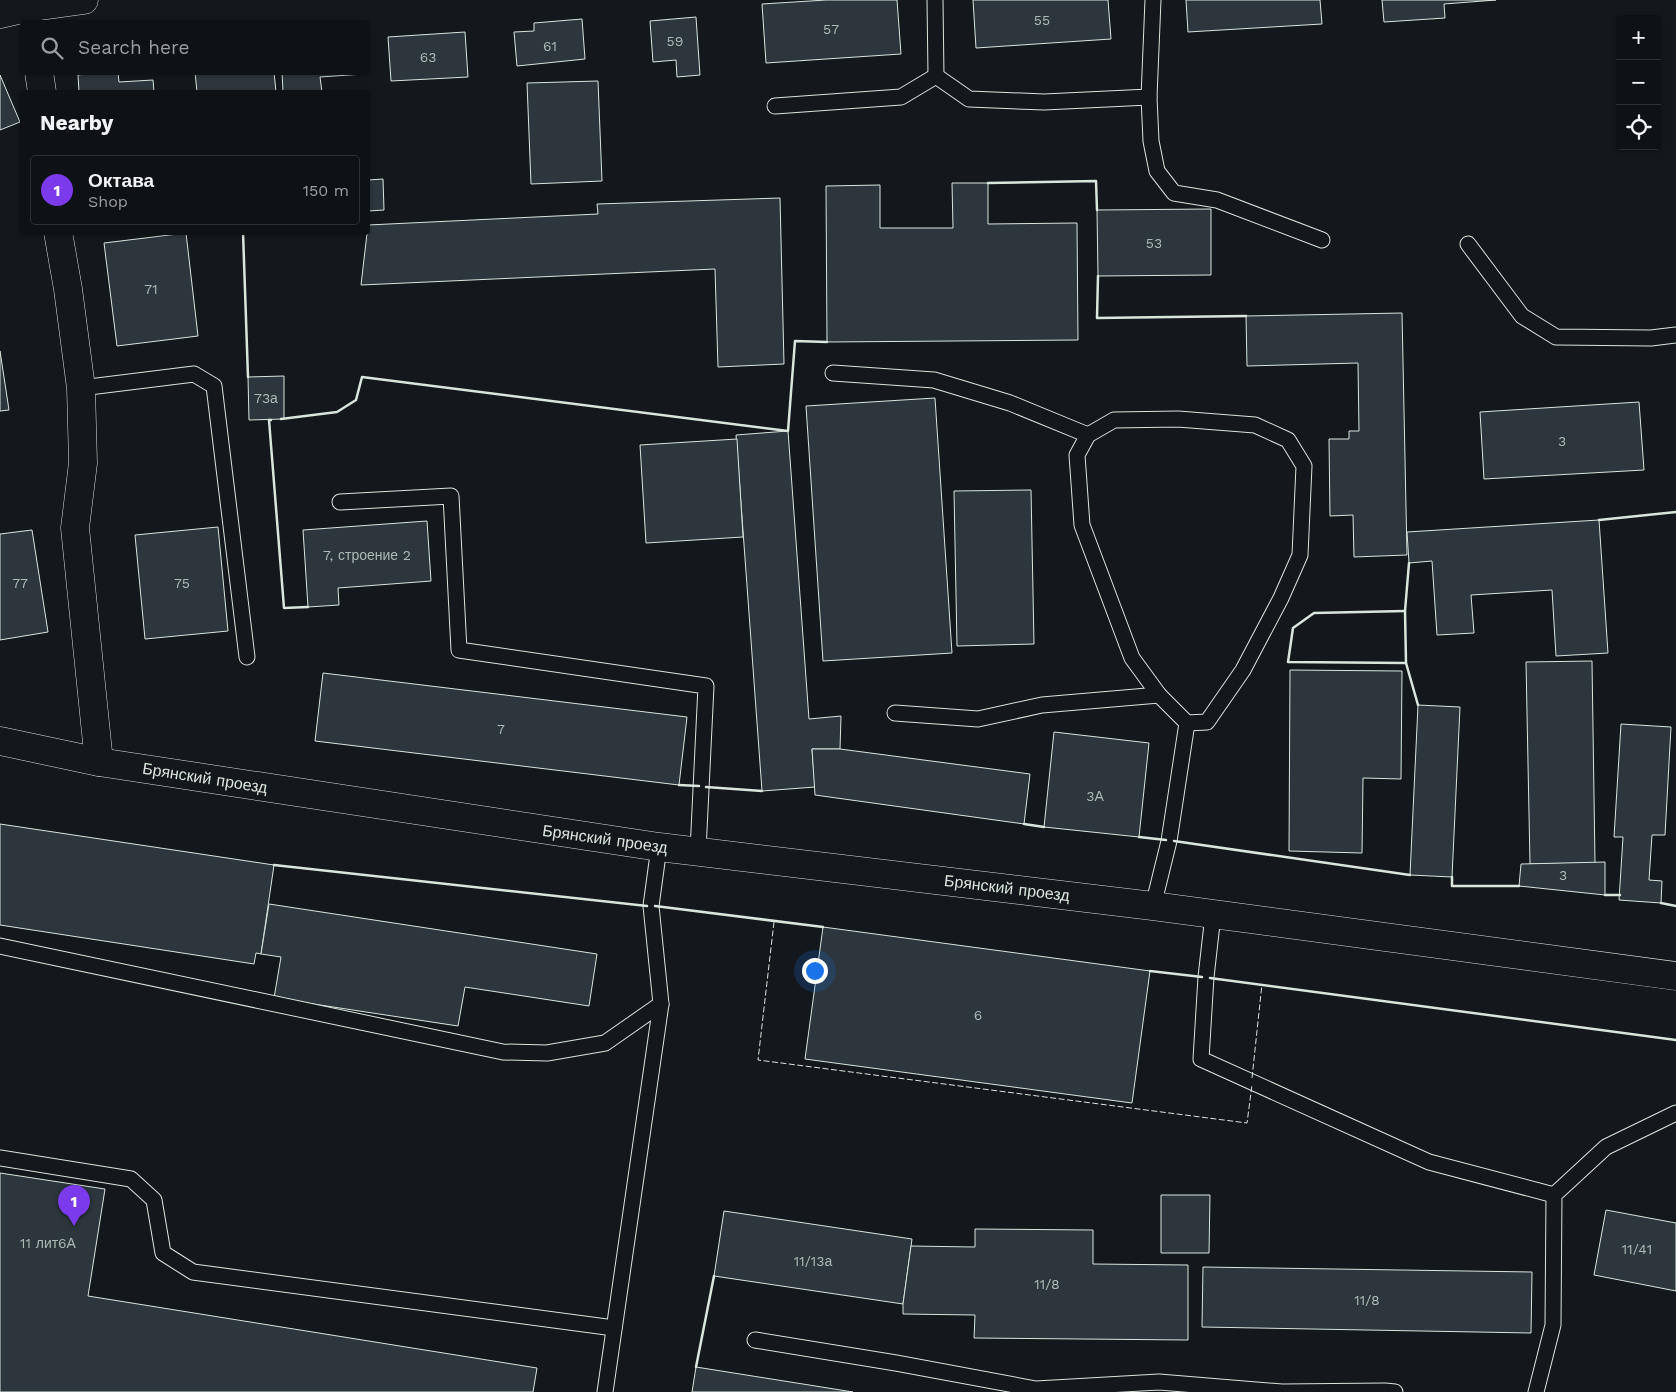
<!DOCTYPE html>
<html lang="en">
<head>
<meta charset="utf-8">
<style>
  body { margin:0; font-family:"Work Sans",sans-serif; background:#181b1e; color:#f1f3f6 }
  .controls { position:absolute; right:15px; top:15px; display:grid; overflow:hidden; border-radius:5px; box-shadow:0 1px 4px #0004 }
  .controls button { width:45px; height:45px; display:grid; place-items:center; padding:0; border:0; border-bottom:1px solid #2f3234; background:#0f1215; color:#f1f3f6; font:25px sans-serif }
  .you { position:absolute; left:814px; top:970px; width:18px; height:18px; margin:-12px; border:4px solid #fff; border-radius:50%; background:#1a73e8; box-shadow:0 0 0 8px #1a73e833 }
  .badge { display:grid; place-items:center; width:32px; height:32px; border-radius:50%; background:#7c3aed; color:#fff; font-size:16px; font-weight:700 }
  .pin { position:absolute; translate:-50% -41px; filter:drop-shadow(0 1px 2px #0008) }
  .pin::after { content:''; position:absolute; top:26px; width:18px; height:15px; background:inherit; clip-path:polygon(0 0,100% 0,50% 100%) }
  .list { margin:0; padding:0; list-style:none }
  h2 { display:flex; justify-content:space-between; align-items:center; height:65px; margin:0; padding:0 20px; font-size:21px }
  h2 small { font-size:16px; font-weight:400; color:#9b9ea0 }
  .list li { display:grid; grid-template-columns:32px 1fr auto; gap:15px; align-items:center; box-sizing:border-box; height:70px; margin:0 10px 10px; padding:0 10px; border:1px solid #2f3234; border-radius:5px }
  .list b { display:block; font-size:19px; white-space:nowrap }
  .list p { margin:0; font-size:16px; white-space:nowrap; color:#9b9ea0 }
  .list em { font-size:16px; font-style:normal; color:#9b9ea0 }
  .icon { flex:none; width:28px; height:28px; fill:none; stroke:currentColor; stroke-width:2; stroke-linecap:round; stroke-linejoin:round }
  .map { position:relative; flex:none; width:1676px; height:1392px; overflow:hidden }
  .search { position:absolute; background:#0f1215; box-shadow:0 1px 4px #0004; left:20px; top:20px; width:350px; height:55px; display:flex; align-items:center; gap:12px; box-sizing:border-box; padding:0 18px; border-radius:5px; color:#9b9ea0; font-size:19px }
  .panel { position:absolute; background:#0f1215; box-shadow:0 1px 4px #0004; left:20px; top:90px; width:350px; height:145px; border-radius:5px }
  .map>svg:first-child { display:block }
</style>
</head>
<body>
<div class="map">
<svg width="1676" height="1392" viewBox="0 0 1676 1392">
  <rect width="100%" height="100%" fill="#14181c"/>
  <g fill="#2c363c" stroke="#d8e6dc">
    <polygon points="826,0 897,0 901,54 766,63 762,4"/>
    <polygon points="973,0 1108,0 1111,39 976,48"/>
    <polygon points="1186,0 1320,0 1322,24 1188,32"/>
    <polygon points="1382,0 1496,0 1444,4 1445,18 1384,22"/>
    <polygon points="696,17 700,75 677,77 676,60 653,62 650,21"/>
    <polygon points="582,19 585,59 517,66 514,32 534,31 534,23"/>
    <polygon points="465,32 468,77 391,81 388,37"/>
    <polygon points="104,72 118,72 119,82 153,80 154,92 79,92 78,75"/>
    <polygon points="195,72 274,72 276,92 197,92"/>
    <polygon points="282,72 364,72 364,74 320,77 322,92 283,92"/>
    <polygon points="0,75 20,122 0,130"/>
    <polygon points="598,81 602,181 531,184 527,83"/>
    <polygon points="383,179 384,210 368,211 368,180"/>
    <polygon points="952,183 988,183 988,224 1077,223 1078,340 827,342 826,186 880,185 880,228 953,228"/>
    <polygon points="780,198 784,364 718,367 715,269 361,285 368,225 598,214 597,204"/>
    <polygon points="1211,209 1211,275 1098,276 1097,210"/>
    <polygon points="186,233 198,336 117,346 104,243"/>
    <polygon points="1402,313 1407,555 1354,557 1353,515 1330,516 1329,439 1349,439 1349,431 1359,431 1358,363 1247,366 1246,316"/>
    <polygon points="0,351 9,410 0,411"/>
    <polygon points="284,376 284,419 249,420 248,377"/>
    <polygon points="935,398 952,653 823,661 806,406"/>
    <polygon points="1639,402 1644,470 1484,479 1480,412"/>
    <polygon points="788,431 809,719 841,716 840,749 812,749 815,787 762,791 736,435"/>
    <polygon points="737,439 743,537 646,543 640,445"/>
    <polygon points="1031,490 1034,644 957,646 954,491"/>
    <polygon points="1599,520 1608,653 1556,656 1552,590 1471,595 1474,633 1437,635 1432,561 1409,563 1407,532"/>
    <polygon points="427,521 431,581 338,588 339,605 308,607 303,530"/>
    <polygon points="218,527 228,631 145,639 135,535"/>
    <polygon points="32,530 48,632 0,640 0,534"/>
    <polygon points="1592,661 1595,863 1530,864 1526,662"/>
    <polygon points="1290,670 1402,671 1401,779 1363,778 1362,853 1289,851"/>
    <polygon points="323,673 687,717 679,785 315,741"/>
    <polygon points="1418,705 1460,707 1452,877 1410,875"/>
    <polygon points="1621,724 1671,727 1665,835 1652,835 1649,880 1662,881 1661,903 1619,900 1623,837 1614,837"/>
    <polygon points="1054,732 1149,743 1139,837 1044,827"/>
    <polygon points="812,749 840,749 1030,774 1024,824 815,795"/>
    <polygon points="0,824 274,865 261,954 256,953 254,964 0,925"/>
    <polygon points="1605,862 1605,895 1519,886 1521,864"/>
    <polygon points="269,904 597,954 589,1006 465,987 458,1026 274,998 281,957 261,954"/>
    <polygon points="823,927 1150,971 1132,1103 805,1059"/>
    <polygon points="0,1173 105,1189 88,1296 537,1368 533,1392 0,1392"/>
    <polygon points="1161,1195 1210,1195 1209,1253 1161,1253"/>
    <polygon points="1606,1210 1676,1223 1676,1291 1594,1275"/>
    <polygon points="724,1211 912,1239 903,1304 714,1276"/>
    <polygon points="975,1229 1093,1230 1093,1264 1188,1265 1188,1340 974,1338 975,1315 903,1314 903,1304 911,1246 975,1247"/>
    <polygon points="1203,1267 1532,1272 1531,1333 1202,1327"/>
    <polygon points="696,1367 853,1392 692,1392"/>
  </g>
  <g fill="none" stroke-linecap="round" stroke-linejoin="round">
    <defs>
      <g id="service">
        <polyline points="935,0 936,76 969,99 1044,102 1149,97 1153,0"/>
        <polyline points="1149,97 1151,141 1157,171 1174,193 1217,200 1322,240"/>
        <polyline points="775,106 901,97 936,76"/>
        <polyline points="1468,244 1522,316 1556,337 1651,338 1676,335"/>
        <polyline points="833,373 934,380 1010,403 1088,435"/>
        <polyline points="81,388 194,374 214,386 247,657"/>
        <polyline points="340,502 451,496 459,650 706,686 698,851"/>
        <polyline points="895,713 978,719 1042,705 1159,695"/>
        <polyline points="1153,906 1169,841 1187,723 1207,722 1243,670 1281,598 1300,555 1304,466 1288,440 1255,425 1178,419 1114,420 1088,435 1077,455 1082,525 1132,658 1159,695 1187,723"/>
        <polyline points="1213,915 1206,977 1201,1059 1429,1162 1554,1195"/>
        <polyline points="0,946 503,1052 547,1053 605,1043 661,1004 651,906 659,847"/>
        <polyline points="0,1158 131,1179 154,1200 163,1253 193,1272 614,1328"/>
        <polyline points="755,1340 896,1363 1036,1389 1159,1382 1282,1392 1385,1391 1395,1392"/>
        <polyline points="605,1392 661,1004"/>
        <polyline points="1536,1392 1553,1325 1554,1195 1606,1147 1676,1113"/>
      </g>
      <g id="minor">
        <polyline points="0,14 26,8 84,0"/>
        <polyline points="39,72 42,92"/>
        <polyline points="58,232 68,289 81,388 83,463 75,528 99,762"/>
        <polyline points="0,741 99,762 659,847 1153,906 1676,976"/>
      </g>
    </defs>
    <use href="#service" stroke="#d8e6dc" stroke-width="17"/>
    <use href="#minor" stroke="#d8e6dc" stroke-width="29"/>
    <use href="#service" stroke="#14181c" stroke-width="15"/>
    <use href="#minor" stroke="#14181c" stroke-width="28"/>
    <g stroke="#d8e6dc" stroke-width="1" stroke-dasharray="6 2.5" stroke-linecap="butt">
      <polyline points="774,922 758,1060 1247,1123 1252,1085"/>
      <polyline points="1252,1078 1262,984"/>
    </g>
    <g stroke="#d8e6dc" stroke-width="2.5">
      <polyline points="988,183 1096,181 1097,210"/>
      <polyline points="243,232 248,377"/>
      <polyline points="1098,276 1097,318 1246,316"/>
      <polyline points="281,419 337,412 356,400 362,377 788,431 795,341 827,342"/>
      <polyline points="271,420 269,420 284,608 308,607"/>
      <polyline points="1599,520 1676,512"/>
      <polyline points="1409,563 1405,611 1406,663 1418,705"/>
      <polyline points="1405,611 1314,613 1293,628 1288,662 1406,663"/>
      <polyline points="679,785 699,786"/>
      <polyline points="706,787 762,791"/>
      <polyline points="1024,824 1044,827"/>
      <polyline points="1139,837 1166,840"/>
      <polyline points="1174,841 1410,875"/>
      <polyline points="274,865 647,906"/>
      <polyline points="1452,877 1452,886 1519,886"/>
      <polyline points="1605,895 1620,895"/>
      <polyline points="1661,903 1676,906"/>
      <polyline points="655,906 823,927"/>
      <polyline points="1150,971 1202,977"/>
      <polyline points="1210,978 1676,1040"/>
      <polyline points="696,1367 714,1276"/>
    </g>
  </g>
  <g text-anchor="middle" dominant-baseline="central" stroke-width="4" stroke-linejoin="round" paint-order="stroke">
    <g font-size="14" fill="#adbab4">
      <text x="1042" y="20">55</text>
      <text x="831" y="29">57</text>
      <text x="675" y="41">59</text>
      <text x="550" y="46">61</text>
      <text x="428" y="57">63</text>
      <text x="1154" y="243">53</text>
      <text x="151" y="289">71</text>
      <text x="266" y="398">73а</text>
      <text x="1562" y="441">3</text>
      <text x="367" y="555">7, строение 2</text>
      <text x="20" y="583">77</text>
      <text x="182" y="583">75</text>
      <text x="501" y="729">7</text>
      <text x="1095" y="796">3А</text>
      <text x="1563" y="875">3</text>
      <text x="978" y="1015">6</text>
      <text x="48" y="1243">11 лит6А</text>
      <text x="1637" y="1249">11/41</text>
      <text x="813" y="1261">11/13а</text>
      <text x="1047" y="1284">11/8</text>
      <text x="1367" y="1300">11/8</text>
    </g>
    <g font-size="16" fill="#d8e6dc" stroke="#14181c">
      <text transform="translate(205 778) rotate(9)">Брянский проезд</text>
      <text transform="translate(605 839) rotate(8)">Брянский проезд</text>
      <text transform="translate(1007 888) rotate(7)">Брянский проезд</text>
    </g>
  </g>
</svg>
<div class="controls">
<button>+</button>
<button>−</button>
<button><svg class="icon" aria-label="locate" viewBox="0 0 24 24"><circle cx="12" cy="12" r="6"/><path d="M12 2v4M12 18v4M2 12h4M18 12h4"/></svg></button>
</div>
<div class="you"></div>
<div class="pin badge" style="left:74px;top:1226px">1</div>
<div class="search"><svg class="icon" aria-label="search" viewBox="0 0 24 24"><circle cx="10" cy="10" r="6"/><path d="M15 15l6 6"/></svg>Search here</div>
<section class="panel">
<h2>Nearby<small></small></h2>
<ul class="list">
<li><span class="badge">1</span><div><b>Октава</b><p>Shop</p></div><em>150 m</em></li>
</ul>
</section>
</div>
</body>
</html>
